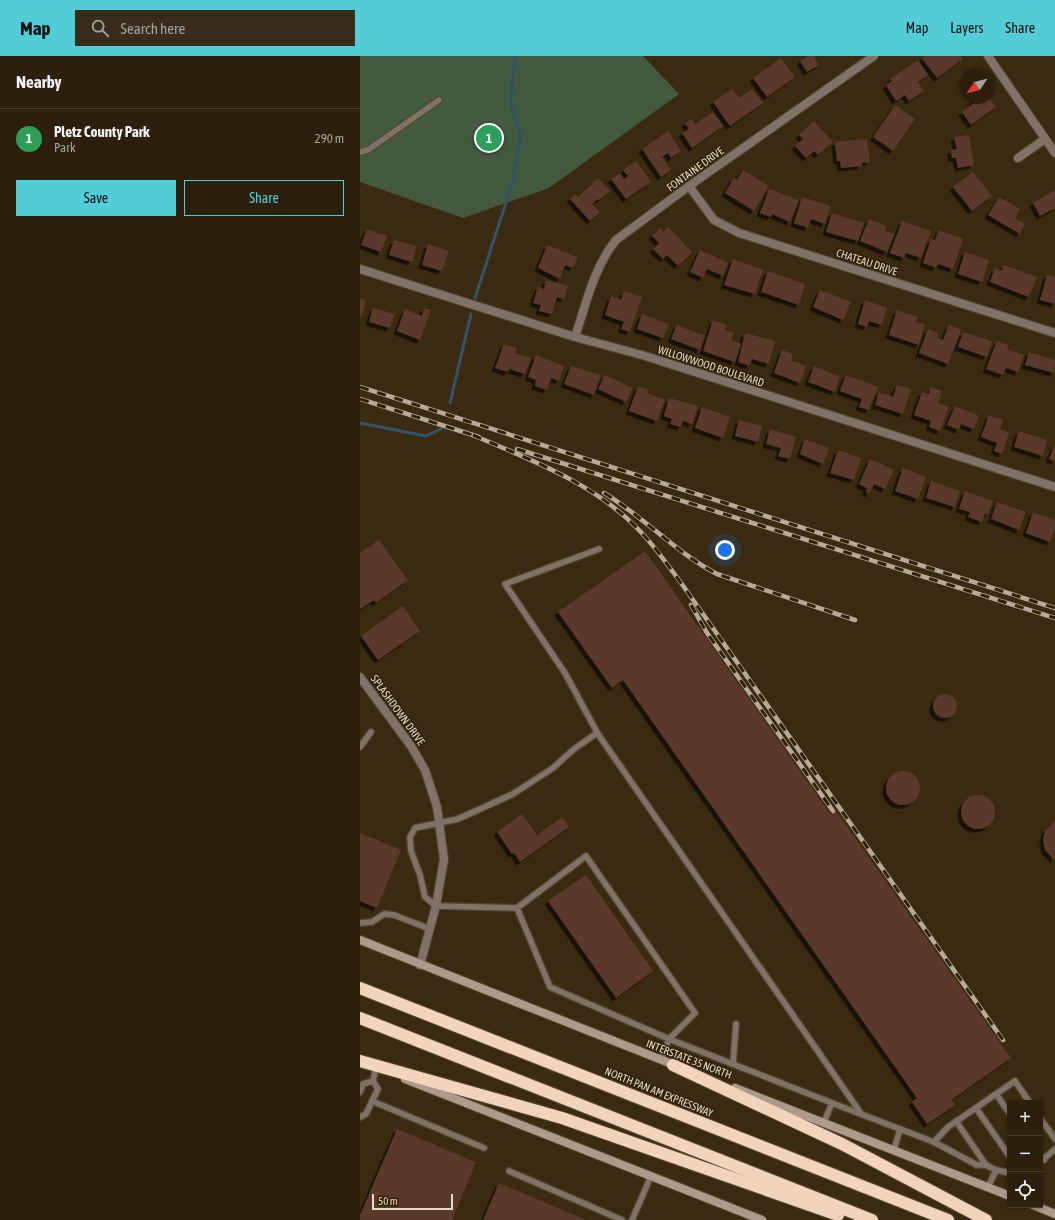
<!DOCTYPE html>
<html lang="en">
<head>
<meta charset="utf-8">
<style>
  body { margin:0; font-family:"Asap Condensed",sans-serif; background:#382d1a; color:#f1f3f6 }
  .controls { position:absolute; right:12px; bottom:12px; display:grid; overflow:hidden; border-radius:0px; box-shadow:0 1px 3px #0004 }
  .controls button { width:36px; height:36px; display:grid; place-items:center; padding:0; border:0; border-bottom:1px solid #483e2d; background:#2c200c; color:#f1f3f6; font:20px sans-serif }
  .compass { position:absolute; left:599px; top:12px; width:36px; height:36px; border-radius:50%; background:#2c200c; box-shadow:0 1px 3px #0004; rotate:235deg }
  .scale { position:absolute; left:12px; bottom:10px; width:81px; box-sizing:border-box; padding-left:4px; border:2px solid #e3daca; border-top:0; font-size:11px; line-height:14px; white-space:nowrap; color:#e3daca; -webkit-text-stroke:3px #302106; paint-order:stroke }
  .you { position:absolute; left:365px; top:494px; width:14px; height:14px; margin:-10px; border:3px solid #fff; border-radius:50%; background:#1a73e8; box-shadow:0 0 0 6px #1a73e833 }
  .badge { display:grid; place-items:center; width:26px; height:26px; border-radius:50%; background:#52ccd6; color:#fff; font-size:13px; font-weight:700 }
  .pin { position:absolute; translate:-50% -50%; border:2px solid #fff; box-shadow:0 1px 4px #0006 }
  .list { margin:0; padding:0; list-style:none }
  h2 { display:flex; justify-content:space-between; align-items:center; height:52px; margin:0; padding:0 16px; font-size:17px }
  h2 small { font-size:13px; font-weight:400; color:#a6a39d }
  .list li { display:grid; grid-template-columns:26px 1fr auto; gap:12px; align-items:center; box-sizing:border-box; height:60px; padding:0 16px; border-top:1px solid #483e2d }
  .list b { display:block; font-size:15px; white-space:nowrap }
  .list p { margin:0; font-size:13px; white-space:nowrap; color:#a6a39d }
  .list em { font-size:13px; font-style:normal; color:#a6a39d }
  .actions { display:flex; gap:8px; padding:12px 16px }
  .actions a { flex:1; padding:9px 0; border:1px solid #52ccd6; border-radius:0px; text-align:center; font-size:14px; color:#52ccd6 }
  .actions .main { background:#52ccd6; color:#111 }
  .icon { flex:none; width:22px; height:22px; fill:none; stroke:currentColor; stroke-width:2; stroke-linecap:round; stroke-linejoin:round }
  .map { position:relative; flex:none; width:695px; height:1164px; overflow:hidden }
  header { display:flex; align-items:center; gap:24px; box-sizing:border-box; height:56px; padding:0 20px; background:#52ccd6; color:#111 }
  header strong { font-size:19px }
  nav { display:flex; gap:22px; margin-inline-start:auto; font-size:14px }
  .search { width:280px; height:36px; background:#382d1a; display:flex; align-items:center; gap:10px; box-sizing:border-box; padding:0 14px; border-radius:0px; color:#a6a39d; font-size:15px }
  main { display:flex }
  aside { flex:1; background:#2c200c }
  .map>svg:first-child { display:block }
</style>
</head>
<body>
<header>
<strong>Map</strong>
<div class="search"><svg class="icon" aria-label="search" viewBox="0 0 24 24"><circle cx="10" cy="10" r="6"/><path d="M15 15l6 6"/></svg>Search here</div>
<nav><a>Map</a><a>Layers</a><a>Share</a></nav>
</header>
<main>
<aside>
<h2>Nearby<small></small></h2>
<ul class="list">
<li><span class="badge" style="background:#2e9e5b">1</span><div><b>Pletz County Park</b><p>Park</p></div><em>290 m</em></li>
</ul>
<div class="actions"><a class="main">Save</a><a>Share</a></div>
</aside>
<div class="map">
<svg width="695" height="1164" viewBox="0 0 695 1164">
  <defs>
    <filter id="shadow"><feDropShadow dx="-3.5" dy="3.5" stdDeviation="0" flood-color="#0009"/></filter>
  </defs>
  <rect width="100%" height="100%" fill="#3a2b10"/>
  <polygon fill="#435a40" points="0,0 283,0 319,38 189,132 103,162 0,126"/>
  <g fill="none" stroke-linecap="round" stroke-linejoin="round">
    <g stroke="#32546b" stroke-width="3">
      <polyline points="115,242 153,125 161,79 151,49 153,11 156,0"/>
      <polyline points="90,347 111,258"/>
      <polyline points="0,367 66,380 81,373"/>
    </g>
  </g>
  <g fill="#5a372a" filter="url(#shadow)">
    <polygon points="448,0 456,0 454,1 459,9 447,16 440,5"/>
    <polygon points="565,0 601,0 603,3 577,22 562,2"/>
    <polygon points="421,2 435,21 407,41 393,22"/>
    <polygon points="558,4 568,19 558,26 564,35 549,45 545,39 536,45 526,29 532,25 530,23"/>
    <polygon points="372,33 379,42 392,33 403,47 370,70 353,46"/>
    <polygon points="617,42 629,42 636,51 611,69 602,56 614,47 612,45"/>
    <polygon points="535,49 555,63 533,95 513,81"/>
    <polygon points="353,56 363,70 332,92 322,77 329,73 325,67 332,63 335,68"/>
    <polygon points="454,65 473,86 458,99 454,95 446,102 435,90 443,83 439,79"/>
    <polygon points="308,75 321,95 311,102 308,97 302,101 311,114 301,121 282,93"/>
    <polygon points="609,79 614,109 598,112 596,102 592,102 591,94 597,93 594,81"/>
    <polygon points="507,83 510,106 502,107 502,110 481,112 480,105 477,105 475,86"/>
    <polygon points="276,105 291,126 266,143 251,123 260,117 264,123 268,120 263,114"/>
    <polygon points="383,114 409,130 394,155 365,137 374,121 377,124"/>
    <polygon points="613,116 632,140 612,155 593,131"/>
    <polygon points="238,122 250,135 239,144 238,143 232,148 240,156 230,165 210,143 215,138 218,141"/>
    <polygon points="409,133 439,144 430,166 412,158 411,161 400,157"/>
    <polygon points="695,134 695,152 680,160 673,147"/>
    <polygon points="442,141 471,150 465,168 451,163 448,172 434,167"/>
    <polygon points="639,141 660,153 655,162 665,168 660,178 628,159"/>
    <polygon points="472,157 504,167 498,185 466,176"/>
    <polygon points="509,163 526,170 525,175 534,178 527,196 500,185"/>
    <polygon points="542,165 571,175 561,202 546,197 544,202 530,197"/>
    <polygon points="308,171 332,196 318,210 307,199 303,203 293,193 299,187 292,180 300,172 303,176"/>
    <polygon points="7,173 27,180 21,196 1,189"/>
    <polygon points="579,174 603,183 593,213 578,208 576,212 563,207 571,183 575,184"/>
    <polygon points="34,184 57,190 52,206 29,199"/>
    <polygon points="68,188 89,195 82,215 62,209"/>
    <polygon points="187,189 218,201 213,212 205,209 200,223 178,212"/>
    <polygon points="340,194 368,207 363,220 347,213 343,222 330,216"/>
    <polygon points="605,196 629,204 622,226 598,218"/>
    <polygon points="373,203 403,214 395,238 364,229"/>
    <polygon points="644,209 677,221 669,241 630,226 635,212 642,215"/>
    <polygon points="408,215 445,228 439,249 401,236"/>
    <polygon points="687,219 695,221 695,248 680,244"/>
    <polygon points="186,224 208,230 204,243 197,241 192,258 179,255 181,249 173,247 178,231 184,233"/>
    <polygon points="460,234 491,246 483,264 453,251"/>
    <polygon points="264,235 282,241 270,276 261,273 264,266 245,259 251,240 261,244"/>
    <polygon points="0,242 6,244 2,260 0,260"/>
    <polygon points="505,244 527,252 522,269 509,265 507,271 498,268"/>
    <polygon points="13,252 35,258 30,272 9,266"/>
    <polygon points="64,252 71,254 60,284 37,275 45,253 62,260"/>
    <polygon points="537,254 558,261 556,266 565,268 559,289 529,279"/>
    <polygon points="282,258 309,268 303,282 277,273"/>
    <polygon points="353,264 367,269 365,274 374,277 371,284 381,288 375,306 343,295"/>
    <polygon points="317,269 345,280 340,294 311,283"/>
    <polygon points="589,269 601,274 588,308 559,297 568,273 578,277 577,282 583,284"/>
    <polygon points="603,276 632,285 627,301 598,291"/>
    <polygon points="385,277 415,285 409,308 392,303 390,310 378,306"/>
    <polygon points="637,285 648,289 647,293 664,299 658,316 646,312 643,319 626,313"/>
    <polygon points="144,288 157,292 155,297 171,302 165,318 149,313 148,316 135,312"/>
    <polygon points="422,294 433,298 431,304 446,310 440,327 414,317"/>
    <polygon points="669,296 695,304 694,317 665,309"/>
    <polygon points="176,299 204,310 199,325 191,322 187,334 175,330 176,324 168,321"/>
    <polygon points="211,310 241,319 234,339 204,328"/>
    <polygon points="454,310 480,321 475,336 448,326"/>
    <polygon points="245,319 273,332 266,346 238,333"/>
    <polygon points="486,319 518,331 509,354 499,351 502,343 480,335"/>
    <polygon points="537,329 551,333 543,358 515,349 519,336 533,341"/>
    <polygon points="278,330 288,334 287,337 305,344 297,365 269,355"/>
    <polygon points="571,331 582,335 578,347 589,351 580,375 569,371 571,365 554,359 562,336 569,338"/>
    <polygon points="309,342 338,350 332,368 323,365 321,371 310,368 312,363 304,360"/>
    <polygon points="595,350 619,360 614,373 601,368 599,374 587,369"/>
    <polygon points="342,351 370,361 363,382 335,372"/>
    <polygon points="629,359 643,364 640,373 649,377 642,398 634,395 637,387 621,381"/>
    <polygon points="379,364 402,370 398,386 375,380"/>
    <polygon points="410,373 436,381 430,403 418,400 421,392 406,388"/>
    <polygon points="659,375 687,384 683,400 654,391"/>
    <polygon points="445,383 469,392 463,408 440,398"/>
    <polygon points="695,388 695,405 689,403"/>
    <polygon points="478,394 501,402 494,424 470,417"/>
    <polygon points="510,403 534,414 525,433 514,428 509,438 506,436 507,432 499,428"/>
    <polygon points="543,412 566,421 558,443 535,435"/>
    <polygon points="571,425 600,435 595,451 566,442"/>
    <polygon points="605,435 633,445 628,458 625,457 622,466 608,461 610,456 599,453"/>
    <polygon points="637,446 666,456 659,474 631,463"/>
    <polygon points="673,456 695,464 695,473 690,486 666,477"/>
    <polygon points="19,484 48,524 16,547 14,544 0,553 0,497"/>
    <polygon points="285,495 471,759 476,755 651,1002 591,1044 595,1049 567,1068 552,1046 557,1042 263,624 252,632 198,556"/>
    <polygon points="43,550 60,575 18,604 1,580"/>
    <circle cx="585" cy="650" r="12"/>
    <circle cx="543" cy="732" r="17"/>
    <circle cx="618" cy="756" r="17"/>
    <polygon points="162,758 177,779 202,761 209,771 160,806 154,797 152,798 137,776"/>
    <polygon points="695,764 695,805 685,794 683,784 685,775"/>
    <polygon points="0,777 41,794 17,852 0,845"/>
    <polygon points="226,819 293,915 256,942 188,845"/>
    <polygon points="37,1073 116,1106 92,1164 0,1164 0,1159"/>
    <polygon points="139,1127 226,1164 123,1164"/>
  </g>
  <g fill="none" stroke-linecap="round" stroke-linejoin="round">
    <defs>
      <g id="lane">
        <polyline points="0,96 8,94 79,44"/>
        <polyline points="239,493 145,528 205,617 238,678 500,1056"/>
        <polyline points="0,691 11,676"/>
        <polyline points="157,852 76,850 65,841 60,819 51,795 50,781 55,772 98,763 153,738 193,712 214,693 237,677"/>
        <polyline points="0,867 12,866 24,858 34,859 70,873"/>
        <polyline points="301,1004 309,983 335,957 226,800 157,852 190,931 309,983 472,1047"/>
        <polyline points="373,1008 376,968"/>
        <polyline points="0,1036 3,1028 13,1025"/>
        <polyline points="636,1038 650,1058"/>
        <polyline points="12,1045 124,1092"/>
        <polyline points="616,1052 650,1101"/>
        <polyline points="0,1061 6,1058 18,1033 13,1025 16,1011"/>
        <polyline points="680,1062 695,1083"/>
        <polyline points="596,1065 626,1109"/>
        <polyline points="464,1066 472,1047 540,1073 534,1094"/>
        <polyline points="540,1073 574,1086 617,1109 626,1109 636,1114"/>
        <polyline points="574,1086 588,1071 655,1025 670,1047"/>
        <polyline points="680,1099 684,1104"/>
        <polyline points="680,1106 695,1093"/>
        <polyline points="149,1115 262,1164"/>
        <polyline points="628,1131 636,1114 650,1117"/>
        <polyline points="272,1164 291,1120"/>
      </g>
      <g id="street">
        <polyline points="628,0 695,97"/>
        <polyline points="658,102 685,83"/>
        <polyline points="329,130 354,164 379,177 695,277"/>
        <polyline points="0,213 215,281 282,299 695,431"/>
        <path d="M215,281C226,248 234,211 256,184L329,130L514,0"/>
        <polyline points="0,621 51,690 65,714 77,751 84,803 76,850 60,909"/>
      </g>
      <g id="secondary">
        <polyline points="0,884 317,1010"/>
        <polyline points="45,1023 402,1164"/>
        <polyline points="375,1032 650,1140"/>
        <polyline points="673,1149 695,1158"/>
      </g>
      <g id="highway">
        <polyline points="0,932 588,1164"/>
        <polyline points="0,962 512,1164"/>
        <polyline points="0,1005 202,1062 478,1159"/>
        <polyline points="313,1009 482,1088 626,1164"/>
      </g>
    </defs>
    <use href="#lane" stroke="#55472e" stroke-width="8"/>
    <use href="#street" stroke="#55472e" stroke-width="10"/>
    <use href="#secondary" stroke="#55472e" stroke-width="10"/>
    <use href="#highway" stroke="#55472e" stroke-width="14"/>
    <use href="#lane" stroke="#7f7369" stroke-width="5.5"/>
    <use href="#street" stroke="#7f7369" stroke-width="8"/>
    <use href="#secondary" stroke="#ad9a8a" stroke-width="8"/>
    <use href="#highway" stroke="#f1d4bb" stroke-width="12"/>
    <defs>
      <g id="rail">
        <polyline points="0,331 695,552"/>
        <polyline points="0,343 119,381"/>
        <path d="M113,379C170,404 232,426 277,472C295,490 309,511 324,531L643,984"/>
        <polyline points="157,393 695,562"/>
        <path d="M244,437C284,461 315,496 357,518L495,564"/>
        <polyline points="331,549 347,577 473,755"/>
      </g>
    </defs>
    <use href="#rail" stroke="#b6ab98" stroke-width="4.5"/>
    <use href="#rail" stroke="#302106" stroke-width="3" stroke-dasharray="9" stroke-linecap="butt"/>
  </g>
  <g text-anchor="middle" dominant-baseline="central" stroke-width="3" stroke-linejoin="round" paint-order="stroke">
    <g font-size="11" fill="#e3daca" stroke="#302106">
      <text transform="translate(335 113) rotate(-36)">FONTAINE DRIVE</text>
      <text transform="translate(507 206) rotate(18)">CHATEAU DRIVE</text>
      <text transform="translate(351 310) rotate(18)">WILLOWWOOD BOULEVARD</text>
      <text transform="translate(38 654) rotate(54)">SPLASHDOWN DRIVE</text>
      <text transform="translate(329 1003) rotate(21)">INTERSTATE 35 NORTH</text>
      <text transform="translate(299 1036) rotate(22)">NORTH PAN AM EXPRESSWAY</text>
    </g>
  </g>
</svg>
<div class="controls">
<button>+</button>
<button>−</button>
<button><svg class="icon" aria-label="locate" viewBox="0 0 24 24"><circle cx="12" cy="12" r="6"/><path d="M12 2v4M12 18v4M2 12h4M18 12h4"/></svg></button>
</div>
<svg class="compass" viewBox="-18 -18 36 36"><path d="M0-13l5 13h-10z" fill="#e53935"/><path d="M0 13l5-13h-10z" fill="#a6a39d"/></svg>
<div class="scale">50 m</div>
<div class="you"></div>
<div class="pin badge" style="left:129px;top:82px;background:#2e9e5b">1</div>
</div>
</main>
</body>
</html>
